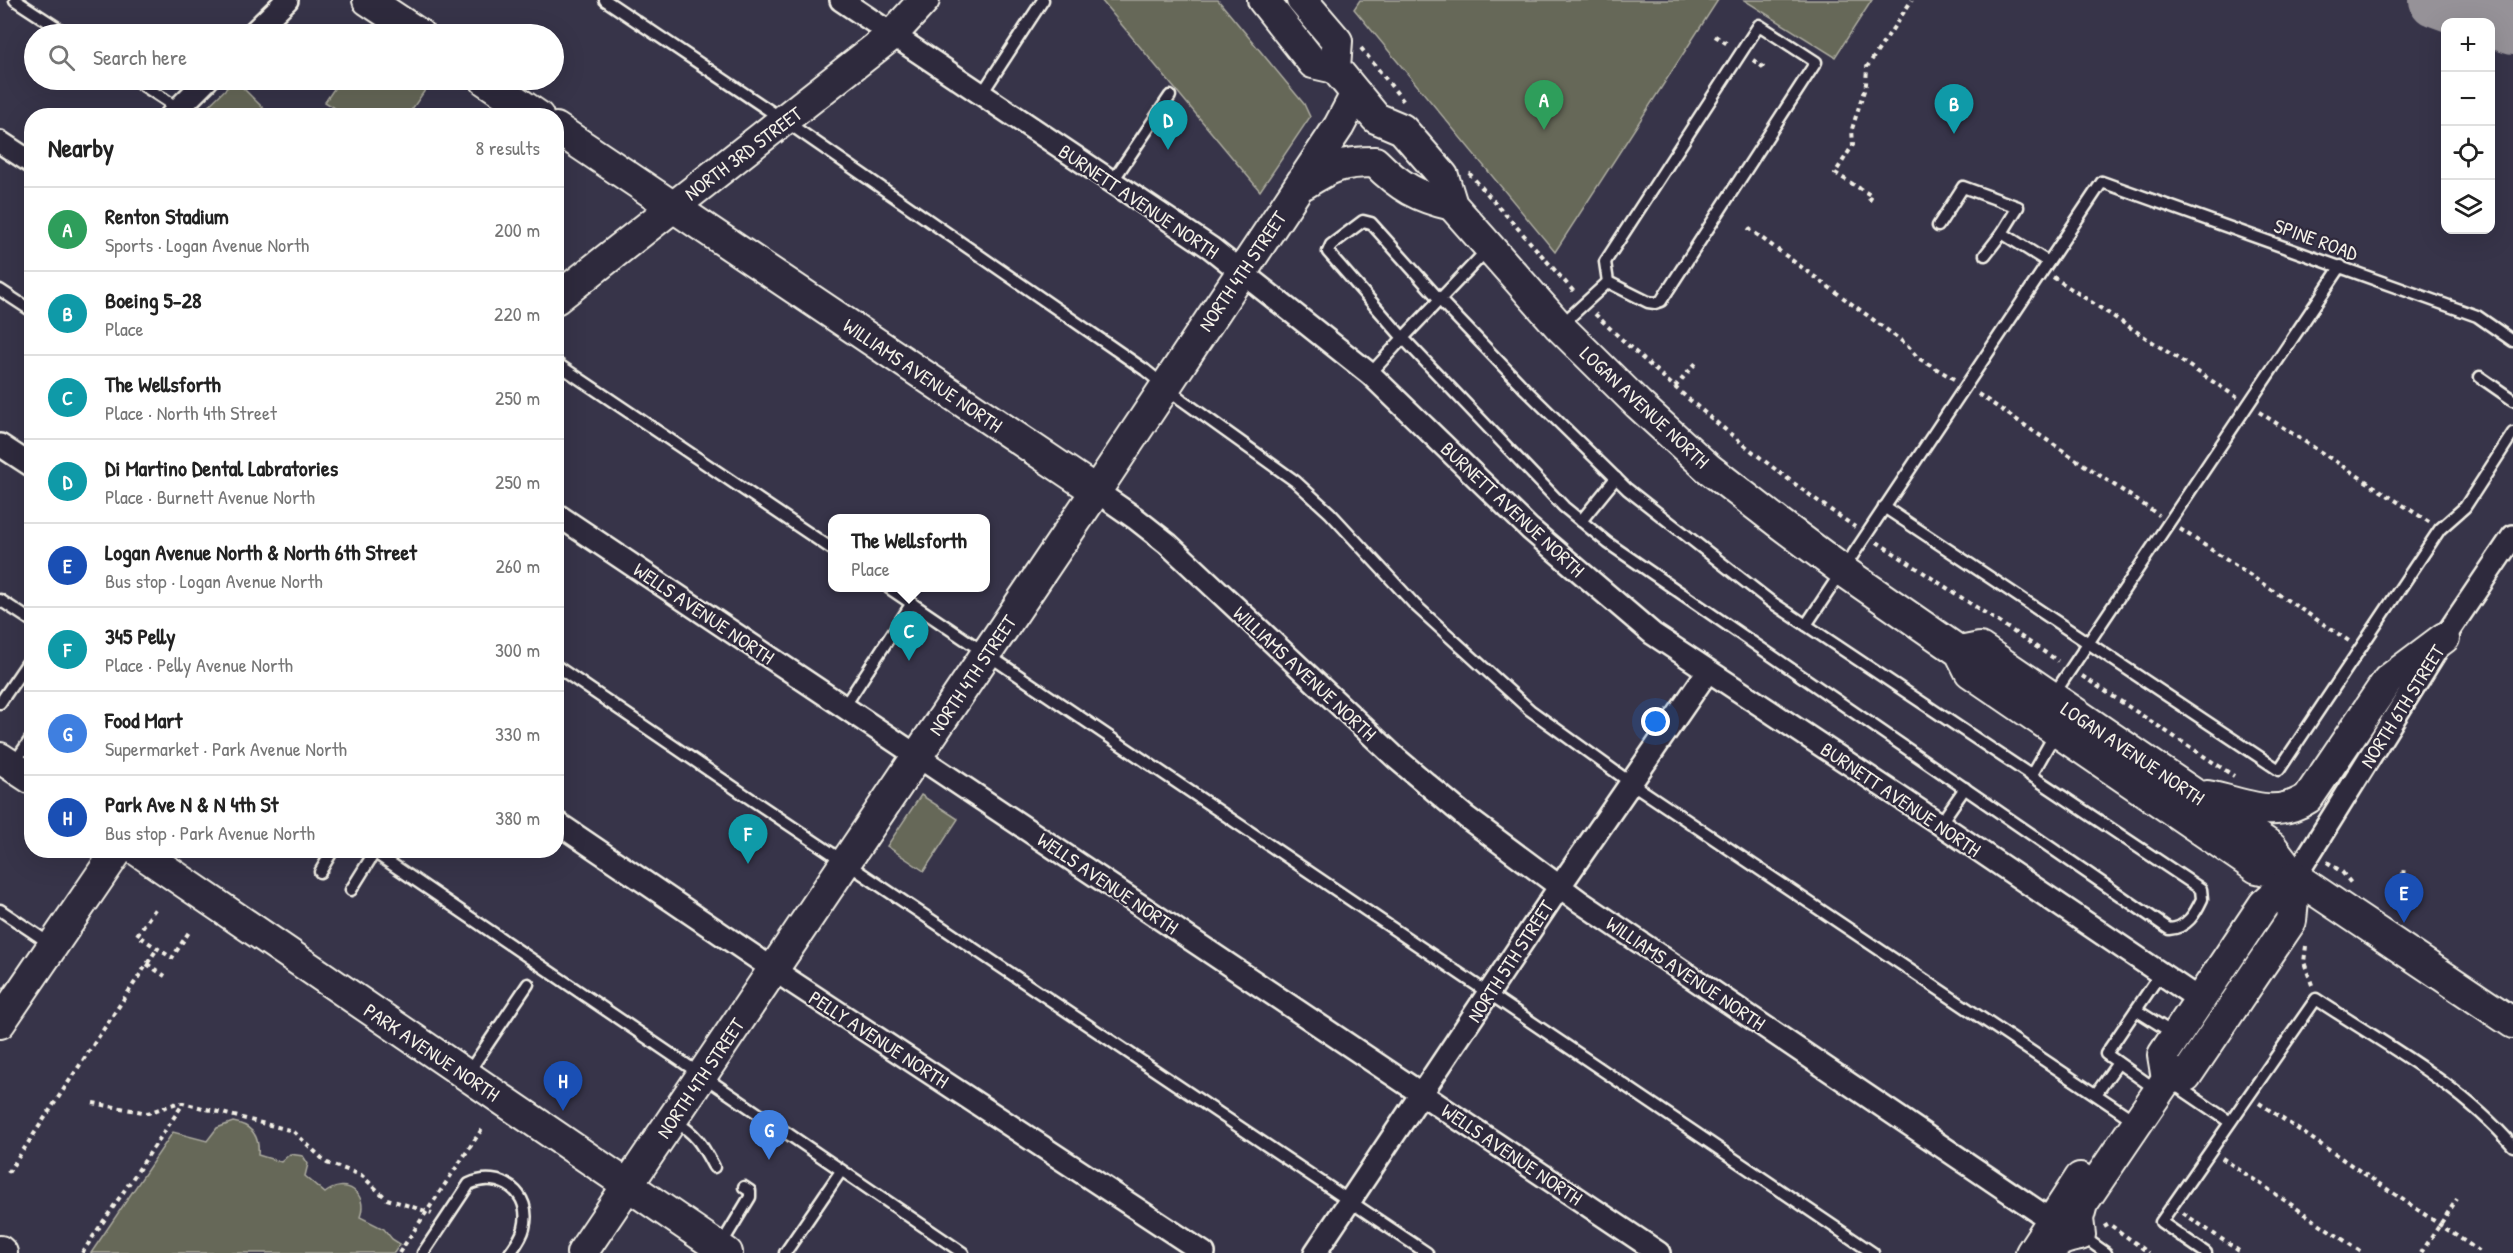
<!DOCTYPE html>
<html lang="en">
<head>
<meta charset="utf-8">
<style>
  body { margin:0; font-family:"Patrick Hand",sans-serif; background:#f2f2f2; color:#222 }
  .controls { position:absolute; right:18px; top:18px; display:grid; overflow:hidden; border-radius:12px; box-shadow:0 6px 24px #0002 }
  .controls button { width:54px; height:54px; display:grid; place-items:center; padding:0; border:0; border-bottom:2px solid #e0e0e0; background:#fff; color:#222; font:30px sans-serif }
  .you { position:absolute; left:1656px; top:722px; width:21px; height:21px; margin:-15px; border:4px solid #fff; border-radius:50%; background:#1a73e8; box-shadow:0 0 0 9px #1a73e833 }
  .badge { display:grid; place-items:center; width:39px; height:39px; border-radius:50%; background:#111827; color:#fff; font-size:20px; font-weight:700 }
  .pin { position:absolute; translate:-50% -50px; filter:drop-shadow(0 2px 3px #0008) }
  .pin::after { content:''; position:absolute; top:32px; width:21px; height:18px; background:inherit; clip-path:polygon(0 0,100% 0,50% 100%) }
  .popup { position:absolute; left:828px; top:514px; width:162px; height:78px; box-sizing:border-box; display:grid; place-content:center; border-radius:12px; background:#fff; filter:drop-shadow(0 2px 4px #0005); font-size:20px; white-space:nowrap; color:#767676 }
  .popup b { font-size:22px; color:#222 }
  .popup::after { content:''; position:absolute; left:50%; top:100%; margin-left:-12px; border:12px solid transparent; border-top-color:#fff }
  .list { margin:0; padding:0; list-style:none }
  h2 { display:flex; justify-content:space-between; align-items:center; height:78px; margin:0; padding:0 24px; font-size:26px }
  h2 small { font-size:20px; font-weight:400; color:#767676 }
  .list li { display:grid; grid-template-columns:39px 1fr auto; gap:18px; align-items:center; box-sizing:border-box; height:84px; padding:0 24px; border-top:2px solid #e0e0e0 }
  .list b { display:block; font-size:22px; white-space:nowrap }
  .list p { margin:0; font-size:20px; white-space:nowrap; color:#767676 }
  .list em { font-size:20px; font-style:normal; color:#767676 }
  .icon { flex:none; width:33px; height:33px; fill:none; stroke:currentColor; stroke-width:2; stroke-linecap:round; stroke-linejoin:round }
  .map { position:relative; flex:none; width:2513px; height:1253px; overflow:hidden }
  .search { position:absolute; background:#fff; box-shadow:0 6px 24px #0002; left:24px; top:24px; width:540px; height:66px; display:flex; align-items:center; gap:15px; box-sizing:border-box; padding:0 21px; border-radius:33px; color:#767676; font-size:22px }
  .panel { position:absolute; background:#fff; box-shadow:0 6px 24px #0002; left:24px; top:108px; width:540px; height:750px; border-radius:24px }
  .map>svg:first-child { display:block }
</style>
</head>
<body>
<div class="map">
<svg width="2513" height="1253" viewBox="0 0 2513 1253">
  <rect width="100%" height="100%" fill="#373449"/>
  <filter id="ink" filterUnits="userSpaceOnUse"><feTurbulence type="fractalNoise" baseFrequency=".0167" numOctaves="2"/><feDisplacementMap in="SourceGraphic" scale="12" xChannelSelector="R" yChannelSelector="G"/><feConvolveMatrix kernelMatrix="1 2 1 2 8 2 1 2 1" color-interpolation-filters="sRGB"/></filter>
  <g filter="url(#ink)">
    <g fill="#666859" stroke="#adaca0" stroke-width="1.5">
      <polygon points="1101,0 1218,0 1304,104 1310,117 1260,191"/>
      <polygon points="1360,0 1718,0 1555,252 1354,9"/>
      <polygon points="1744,0 1872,0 1835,57"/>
      <polygon points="235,80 270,115 200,114"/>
      <polygon points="340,80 432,80 408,115 346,115 325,102"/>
      <polygon points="921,795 958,819 924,871 887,846"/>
      <path d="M233,1122C251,1125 260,1136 258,1155L281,1162L290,1154L303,1156L308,1164L305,1176L325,1193C345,1177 369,1193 360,1217L384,1229L392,1239L400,1244L394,1253H91L173,1132L207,1141L217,1128Z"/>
    </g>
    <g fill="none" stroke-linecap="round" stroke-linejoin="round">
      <polyline stroke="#969298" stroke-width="54" points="2436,0 2513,28"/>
      <defs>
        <g id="lane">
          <polyline points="15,0 67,34"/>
          <polyline points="605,0 785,121 1145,370 1182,400 1295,481 1330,513 1415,605 1530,710 1631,783 2135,1121"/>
          <polygon points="1759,25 1816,62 1661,301 1655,303 1648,302 1608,282 1605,262"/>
          <polyline points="135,80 190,116"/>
          <polyline points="981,95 1043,0"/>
          <polyline points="1112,182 1170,96"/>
          <polyline points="1938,226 1963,187 2018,207 2002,233 2048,262"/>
          <polyline points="1985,255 2002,233"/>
          <polyline points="0,290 32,311"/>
          <polyline points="1560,326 1608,282"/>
          <polyline points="556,363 832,549"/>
          <path d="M1370,374L1403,338L1328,252L1331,245L1363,221L1371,223L1440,300L1525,389L1627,489L1770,601L2201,889L2202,899C2195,914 2187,928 2169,929L1608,543L1564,507L1403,338L1488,249"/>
          <polyline points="2480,377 2513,400"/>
          <polyline points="1884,507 2279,770 2440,529 2465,507 2513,433"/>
          <polyline points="1581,521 1616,478"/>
          <polyline points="889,588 1873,1253"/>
          <polyline points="0,600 32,621"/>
          <polyline points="1806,625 2102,182 2477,316 2513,341"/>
          <polyline points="556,666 745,795 1427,1253"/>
          <polyline points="2054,694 2341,266"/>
          <polyline points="0,703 32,656"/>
          <polyline points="844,707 912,603"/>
          <polyline points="12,766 32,737"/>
          <polyline points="2031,776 2056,732"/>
          <polyline points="1940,824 1965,788"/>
          <polyline points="371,850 963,1253"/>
          <polyline points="320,872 333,850"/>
          <polyline points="351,890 374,853"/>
          <polyline points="0,910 52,945"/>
          <polyline points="2136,1010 2174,1034"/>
          <polyline points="468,1073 528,984"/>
          <polyline points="2174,1084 2230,1122"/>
          <polyline points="2158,1091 2106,1054 2161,973"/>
          <polyline points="2096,1094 2118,1063"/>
          <path d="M674,1121C697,1134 702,1145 714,1167"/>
          <polyline points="2082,1236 2106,1253"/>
          <polyline points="721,1245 750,1197 750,1191 744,1187"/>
          <path d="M423,1253L469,1184C500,1170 533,1193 524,1228C522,1237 515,1246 510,1253"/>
          <polyline points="785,1253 841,1171"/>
          <path d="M2206,1253L2161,1222L2316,999C2384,1044 2460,1084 2513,1146"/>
        </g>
        <g id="street">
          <polyline points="841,0 1211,248 1370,374 1530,529 1653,634 1940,824 2200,1000"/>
          <polyline points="252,34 287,0"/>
          <polyline points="171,116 207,80"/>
          <polyline points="0,142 32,163"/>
          <polyline points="0,445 32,466"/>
          <polyline points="1096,491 1135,518 1168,544 1396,758 1466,817 1579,901 2052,1221"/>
          <polyline points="556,514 1659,1253"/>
          <polyline points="556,822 792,982 1204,1253"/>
          <polyline points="2295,877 2444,638 2513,536"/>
          <polyline points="1315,1253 1560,886 1708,671"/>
        </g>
        <g id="secondary">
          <polyline points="368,0 419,34"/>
          <polyline points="1263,0 1313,63 1335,68 1376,118 1402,129 1443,176 1452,205 1559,326 1638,404 1708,468 1779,523 1842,570 1960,652 1970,672 2257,868 2295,877"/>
          <polyline points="1302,0 1337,41 1335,68"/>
          <polyline points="485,80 538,116"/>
          <polyline points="556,128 1096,491"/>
          <path d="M1304,184C1332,166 1342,162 1375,162C1400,187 1418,197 1452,205"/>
          <polyline points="556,299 892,35 924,0"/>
          <polyline points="1960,652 1980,648 2272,847 2295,877 2513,1023"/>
          <polyline points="0,758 32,779"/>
          <path d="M2207,796C2245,803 2273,821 2308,798L2388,680L2444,638"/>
          <polyline points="137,850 727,1253"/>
          <polyline points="0,1023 118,850"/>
          <polyline points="2167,1079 2186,1076 2291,921 2295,877"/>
          <polyline points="0,1251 2,1253"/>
          <polyline points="582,1253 1096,491 1339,126 1356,94"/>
          <polyline points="2031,1253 2080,1178"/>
          <path d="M2048,1253C2057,1240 2064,1238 2080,1235L2078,1219L2082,1204L2167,1079L2163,1055L2264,904L2295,877"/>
        </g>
      </defs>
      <use href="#lane" stroke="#f4f1e8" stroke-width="15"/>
      <use href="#street" stroke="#f4f1e8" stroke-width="26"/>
      <use href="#secondary" stroke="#f4f1e8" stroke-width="34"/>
      <g stroke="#f4f1e8" stroke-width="4" stroke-dasharray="4.5 4.5" stroke-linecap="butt">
        <polyline points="1715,36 1729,45"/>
        <polyline points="1361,48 1405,103"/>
        <polyline points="1753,60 1767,70"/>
        <polyline points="1469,173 1575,293"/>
        <polyline points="1869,201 1872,196 1835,173 1853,145 1852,129 1866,84 1867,67 1912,0"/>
        <polyline points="1748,228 1871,318 1907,345 1918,358 1954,379"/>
        <polyline points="2053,277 2238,398"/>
        <path d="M1595,314C1676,392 1762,463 1855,527"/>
        <polyline points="1675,387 1696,363"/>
        <polyline points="1978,394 2159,515"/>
        <polyline points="2259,412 2429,522"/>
        <polyline points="2180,529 2349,641"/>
        <polyline points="1877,542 2058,661"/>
        <polyline points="2082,676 2234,776"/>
        <polyline points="2327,862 2342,872 2351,883"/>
        <polyline points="2394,890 2403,876 2404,867"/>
        <polyline points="155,909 137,935 172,958 189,932"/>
        <polyline points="2306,946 2304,962 2312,985"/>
        <polyline points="147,964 165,976"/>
        <polyline points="93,1103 148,1113 177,1103 183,1103 293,1131 327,1163 361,1175 387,1199 432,1213"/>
        <polyline points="2259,1103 2482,1253"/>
        <polyline points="2222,1158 2363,1253"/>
        <polyline points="8,1173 157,949"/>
        <polyline points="2183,1213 2242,1253"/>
        <polyline points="2104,1227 2109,1224 2149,1253"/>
        <polyline points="82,1253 183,1104"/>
        <polyline points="399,1253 482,1129"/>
        <polyline points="2421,1253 2457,1199"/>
      </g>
      <use href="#lane" stroke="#2f2a3d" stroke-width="10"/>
      <use href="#street" stroke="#2f2a3d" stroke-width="21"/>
      <use href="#secondary" stroke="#2f2a3d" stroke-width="30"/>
    </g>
  </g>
  <g text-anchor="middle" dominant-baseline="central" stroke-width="4.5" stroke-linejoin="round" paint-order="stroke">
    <g font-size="20" fill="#f4f1e8" stroke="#2f2a3d">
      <text transform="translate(743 153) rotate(-37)">NORTH 3RD STREET</text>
      <text transform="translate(1139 201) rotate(34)">BURNETT AVENUE NORTH</text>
      <text transform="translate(2316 239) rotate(20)">SPINE ROAD</text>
      <text transform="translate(1242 271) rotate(-56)">NORTH 4TH STREET</text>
      <text transform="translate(923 375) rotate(34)">WILLIAMS AVENUE NORTH</text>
      <text transform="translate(1645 407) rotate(43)">LOGAN AVENUE NORTH</text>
      <text transform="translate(1513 509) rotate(43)">BURNETT AVENUE NORTH</text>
      <text transform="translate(704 613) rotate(34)">WELLS AVENUE NORTH</text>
      <text transform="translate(1305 673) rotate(43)">WILLIAMS AVENUE NORTH</text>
      <text transform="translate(972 675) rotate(-56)">NORTH 4TH STREET</text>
      <text transform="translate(2402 706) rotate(-58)">NORTH 6TH STREET</text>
      <text transform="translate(2133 753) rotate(34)">LOGAN AVENUE NORTH</text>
      <text transform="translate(1901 799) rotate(34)">BURNETT AVENUE NORTH</text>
      <text transform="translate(1108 883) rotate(34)">WELLS AVENUE NORTH</text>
      <text transform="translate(1510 961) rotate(-57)">NORTH 5TH STREET</text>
      <text transform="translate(1686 973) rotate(34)">WILLIAMS AVENUE NORTH</text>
      <text transform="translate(879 1039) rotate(33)">PELLY AVENUE NORTH</text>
      <text transform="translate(432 1052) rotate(34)">PARK AVENUE NORTH</text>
      <text transform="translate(700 1078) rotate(-56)">NORTH 4TH STREET</text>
      <text transform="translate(1512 1154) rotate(34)">WELLS AVENUE NORTH</text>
    </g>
  </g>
</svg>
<div class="controls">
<button>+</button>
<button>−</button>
<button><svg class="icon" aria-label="locate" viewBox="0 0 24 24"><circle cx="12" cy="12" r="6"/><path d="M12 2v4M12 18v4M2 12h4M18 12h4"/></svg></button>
<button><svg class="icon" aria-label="layers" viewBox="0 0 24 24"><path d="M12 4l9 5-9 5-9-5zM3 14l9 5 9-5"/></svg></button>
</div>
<div class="you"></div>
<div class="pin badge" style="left:1544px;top:130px;background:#2e9e5b">A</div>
<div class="pin badge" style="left:1954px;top:134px;background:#0f9aa8">B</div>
<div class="pin badge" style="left:909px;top:661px;background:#0f9aa8">C</div>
<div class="popup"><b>The Wellsforth</b>Place</div>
<div class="pin badge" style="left:1168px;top:150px;background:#0f9aa8">D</div>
<div class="pin badge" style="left:2404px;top:923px;background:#1a4fb4">E</div>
<div class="pin badge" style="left:748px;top:864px;background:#0f9aa8">F</div>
<div class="pin badge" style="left:769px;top:1160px;background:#3f7fe0">G</div>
<div class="pin badge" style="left:563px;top:1111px;background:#1a4fb4">H</div>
<div class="search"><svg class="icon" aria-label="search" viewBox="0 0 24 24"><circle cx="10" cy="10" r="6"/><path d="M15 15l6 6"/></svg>Search here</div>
<section class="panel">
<h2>Nearby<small>8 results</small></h2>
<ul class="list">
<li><span class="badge" style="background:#2e9e5b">A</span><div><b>Renton Stadium</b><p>Sports · Logan Avenue North</p></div><em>200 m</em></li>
<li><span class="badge" style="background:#0f9aa8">B</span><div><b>Boeing 5-28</b><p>Place</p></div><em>220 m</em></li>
<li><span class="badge" style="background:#0f9aa8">C</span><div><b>The Wellsforth</b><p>Place · North 4th Street</p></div><em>250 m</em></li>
<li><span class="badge" style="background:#0f9aa8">D</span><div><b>Di Martino Dental Labratories</b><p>Place · Burnett Avenue North</p></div><em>250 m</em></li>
<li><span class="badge" style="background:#1a4fb4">E</span><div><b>Logan Avenue North &amp; North 6th Street</b><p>Bus stop · Logan Avenue North</p></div><em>260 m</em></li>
<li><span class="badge" style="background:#0f9aa8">F</span><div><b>345 Pelly</b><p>Place · Pelly Avenue North</p></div><em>300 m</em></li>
<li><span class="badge" style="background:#3f7fe0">G</span><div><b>Food Mart</b><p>Supermarket · Park Avenue North</p></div><em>330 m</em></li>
<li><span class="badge" style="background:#1a4fb4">H</span><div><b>Park Ave N &amp; N 4th St</b><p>Bus stop · Park Avenue North</p></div><em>380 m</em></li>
</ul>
</section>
</div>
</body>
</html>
